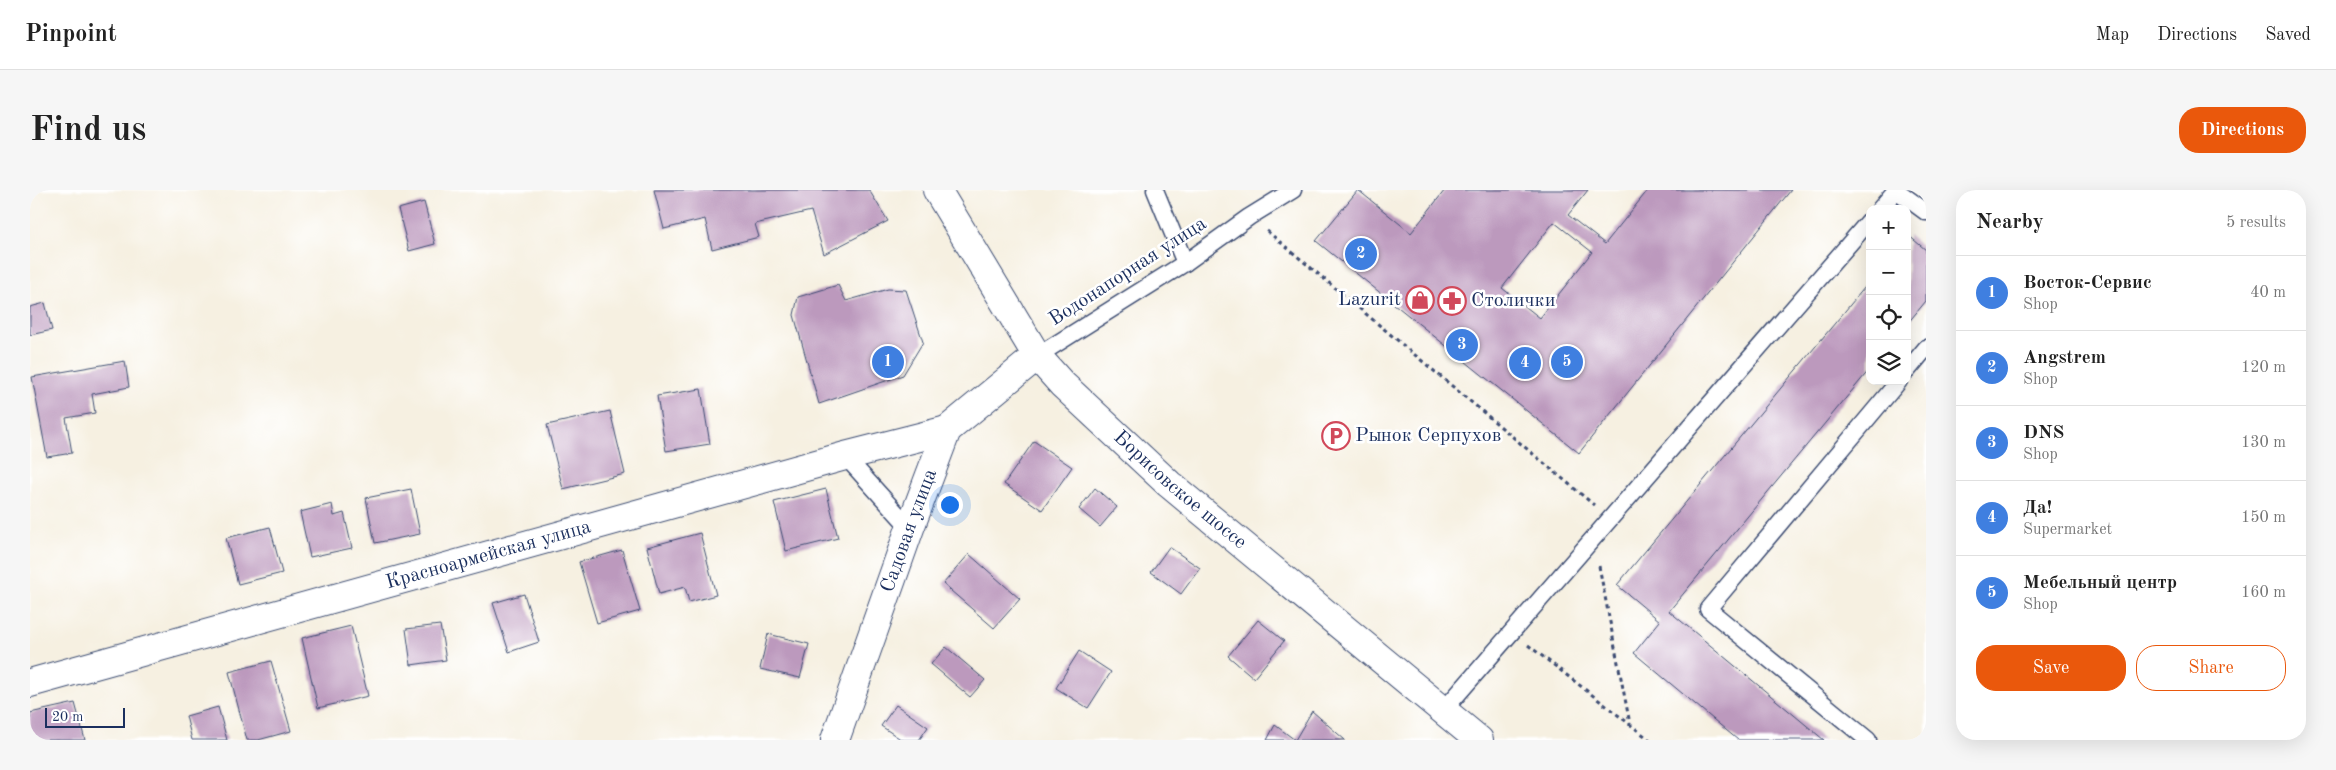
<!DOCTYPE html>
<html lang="en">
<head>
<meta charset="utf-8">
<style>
  body { margin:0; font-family:"Old Standard TT",serif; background:#f6f6f6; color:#222 }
  .controls { position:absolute; right:15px; top:15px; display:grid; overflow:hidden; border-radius:10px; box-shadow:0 5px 20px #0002 }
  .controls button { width:45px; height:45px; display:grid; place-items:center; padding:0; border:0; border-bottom:1px solid #e0e0e0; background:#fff; color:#222; font:25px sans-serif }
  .scale { position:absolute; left:15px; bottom:12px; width:80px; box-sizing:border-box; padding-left:5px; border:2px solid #1b2f5e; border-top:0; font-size:14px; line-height:18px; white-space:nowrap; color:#1b2f5e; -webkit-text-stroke:4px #fff; paint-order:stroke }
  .you { position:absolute; left:919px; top:314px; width:18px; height:18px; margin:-12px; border:4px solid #fff; border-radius:50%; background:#1a73e8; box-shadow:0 0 0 8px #1a73e833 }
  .badge { display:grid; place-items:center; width:32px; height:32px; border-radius:50%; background:#ea580c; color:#fff; font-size:16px; font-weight:700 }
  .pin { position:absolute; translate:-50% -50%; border:2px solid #fff; box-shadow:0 1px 5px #0006 }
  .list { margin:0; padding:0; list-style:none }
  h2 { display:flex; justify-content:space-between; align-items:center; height:65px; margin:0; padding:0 20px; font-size:21px }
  h2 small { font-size:16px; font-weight:400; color:#767676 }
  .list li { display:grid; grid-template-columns:32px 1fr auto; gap:15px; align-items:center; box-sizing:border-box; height:75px; padding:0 20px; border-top:1px solid #e0e0e0 }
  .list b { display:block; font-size:19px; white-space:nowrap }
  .list p { margin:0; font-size:16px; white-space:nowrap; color:#767676 }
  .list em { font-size:16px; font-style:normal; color:#767676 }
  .actions { display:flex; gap:10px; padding:15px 20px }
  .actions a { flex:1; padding:11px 0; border:1px solid #ea580c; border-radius:20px; text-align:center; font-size:18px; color:#ea580c }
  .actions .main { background:#ea580c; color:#fff }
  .icon { flex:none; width:28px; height:28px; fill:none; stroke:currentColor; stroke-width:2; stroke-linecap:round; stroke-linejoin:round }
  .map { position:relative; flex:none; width:1896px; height:550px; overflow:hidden; border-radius:20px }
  header { display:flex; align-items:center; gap:30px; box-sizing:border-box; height:70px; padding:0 25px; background:#fff; border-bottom:1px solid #e0e0e0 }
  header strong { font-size:24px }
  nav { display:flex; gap:28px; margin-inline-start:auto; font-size:18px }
  .intro { display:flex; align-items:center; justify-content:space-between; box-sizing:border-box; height:120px; padding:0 30px }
  h1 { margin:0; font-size:35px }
  .button { padding:12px 22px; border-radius:20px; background:#ea580c; color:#fff; font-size:18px; font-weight:700 }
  main { display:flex; gap:30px; padding:0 30px }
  aside { flex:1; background:#fff; border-radius:20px; box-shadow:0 5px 20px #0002 }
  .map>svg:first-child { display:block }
</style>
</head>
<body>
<header>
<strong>Pinpoint</strong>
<nav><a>Map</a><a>Directions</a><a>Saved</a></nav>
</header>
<div class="intro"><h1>Find us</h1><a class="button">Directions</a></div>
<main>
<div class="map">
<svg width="1896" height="550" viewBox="0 0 1896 550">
  <rect width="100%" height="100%" fill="#fff"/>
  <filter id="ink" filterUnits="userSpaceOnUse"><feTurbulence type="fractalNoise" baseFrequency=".02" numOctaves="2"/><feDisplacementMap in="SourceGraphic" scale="10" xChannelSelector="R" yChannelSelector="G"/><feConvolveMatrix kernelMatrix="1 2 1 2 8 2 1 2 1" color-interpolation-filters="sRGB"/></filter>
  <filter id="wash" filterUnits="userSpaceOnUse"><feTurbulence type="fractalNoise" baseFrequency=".0096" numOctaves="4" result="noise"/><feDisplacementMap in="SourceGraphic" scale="20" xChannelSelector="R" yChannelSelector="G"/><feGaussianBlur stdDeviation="1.12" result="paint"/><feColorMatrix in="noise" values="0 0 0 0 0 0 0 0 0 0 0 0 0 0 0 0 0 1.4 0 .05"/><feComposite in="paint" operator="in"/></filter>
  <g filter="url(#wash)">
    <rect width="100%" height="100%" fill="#f6f0e1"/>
    <g id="blocks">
      <g fill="#bc99bd" fill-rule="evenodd">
        <polygon points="624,0 839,0 858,31 794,64 781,21 725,34 729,47 682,59 675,29 634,39"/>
        <path d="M1328,0L1381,43L1415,0H1558L1538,25L1575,54L1618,0H1761L1549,263L1286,51ZM1524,32L1562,62L1510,128L1472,98Z"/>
        <polygon points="394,12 405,54 379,61 368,19"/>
        <polygon points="1878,45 1896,60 1896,111 1877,134"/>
        <polygon points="1840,91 1840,179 1639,421 1794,550 1708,550 1604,463 1630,431 1587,395"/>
        <polygon points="808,95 816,111 858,99 876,100 893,152 873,185 789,214 764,125 768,107"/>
        <polygon points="15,113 22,140 0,145 0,117"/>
        <polygon points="95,171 99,197 62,204 65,223 36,228 42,263 17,267 2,187"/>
        <polygon points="671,199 680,254 636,261 627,206"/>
        <polygon points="580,221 595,284 533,299 517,235"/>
        <polygon points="1004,251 1042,277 1012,320 974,294"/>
        <polygon points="1065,298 1087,317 1070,337 1049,319"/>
        <polygon points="381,299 390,344 345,353 336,308"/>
        <polygon points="796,299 808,348 756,361 744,312"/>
        <polygon points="302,314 304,326 314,323 322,358 280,367 270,322"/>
        <polygon points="240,337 252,383 208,394 196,348"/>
        <polygon points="670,343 686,405 659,412 655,397 629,404 617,357"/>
        <polygon points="1139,357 1170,378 1151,404 1121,382"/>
        <polygon points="592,360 610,421 567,433 549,372"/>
        <polygon points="939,364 990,409 964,438 913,394"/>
        <polygon points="494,404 509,452 479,462 463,413"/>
        <polygon points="1228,430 1254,451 1224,488 1198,466"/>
        <polygon points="410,435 416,470 381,475 376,439"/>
        <polygon points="321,436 338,506 288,518 272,448"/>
        <polygon points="738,444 779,454 770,488 730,479"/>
        <polygon points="916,457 955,490 940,507 901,474"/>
        <polygon points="1049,461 1081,482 1058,518 1026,498"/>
        <polygon points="241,471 261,541 228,550 217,550 199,482"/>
        <polygon points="45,513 55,550 0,550 0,523"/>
        <polygon points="866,515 898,537 889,550 872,550 851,536"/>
        <polygon points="188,517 197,550 162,550 156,526"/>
        <polygon points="1282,521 1315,550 1237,550 1245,535 1265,550"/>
      </g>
    </g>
  </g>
  <g filter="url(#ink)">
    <use href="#blocks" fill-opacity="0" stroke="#3c4c72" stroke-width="1"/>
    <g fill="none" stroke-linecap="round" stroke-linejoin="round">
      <defs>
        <g id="lane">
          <polyline points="1125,0 1155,73"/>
          <polyline points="1850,19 1866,0 1896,22"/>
          <polyline points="1007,166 1155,73 1219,27 1263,0"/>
          <polyline points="1877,181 1896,158"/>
          <polyline points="815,266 880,338"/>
          <polyline points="1413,521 1840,30"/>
          <polyline points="1838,550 1678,419 1869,191"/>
        </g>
        <g id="street">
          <path id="s1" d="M0,493L815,266L917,240"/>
          <path id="s2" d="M805,550L880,338L917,240L1007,166"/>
        </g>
        <g id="primary">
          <path id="s3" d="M907,0L1007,166L1032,194L1139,294L1449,550"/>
        </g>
      </defs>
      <use href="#lane" stroke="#3c4c72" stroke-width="19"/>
      <use href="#street" stroke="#3c4c72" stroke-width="30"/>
      <use href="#primary" stroke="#3c4c72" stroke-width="30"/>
      <g stroke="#3c4c72" stroke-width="3" stroke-dasharray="4 4" stroke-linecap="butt">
        <polyline points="1237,41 1564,315"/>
        <polyline points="1569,376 1600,534"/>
        <polyline points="1498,455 1620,550"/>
      </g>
      <use href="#lane" stroke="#fff" stroke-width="16"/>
      <use href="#street" stroke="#fff" stroke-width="28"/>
      <use href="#primary" stroke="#fff" stroke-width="28"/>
    </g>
  </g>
  <defs>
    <symbol id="shop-ring" viewBox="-11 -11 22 22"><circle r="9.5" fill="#fff" stroke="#d1495b" stroke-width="1.5"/><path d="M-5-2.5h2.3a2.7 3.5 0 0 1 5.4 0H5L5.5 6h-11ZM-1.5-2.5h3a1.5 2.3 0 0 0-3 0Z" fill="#d1495b"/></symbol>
    <symbol id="pharmacy-ring" viewBox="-11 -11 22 22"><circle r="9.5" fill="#fff" stroke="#d1495b" stroke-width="1.5"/><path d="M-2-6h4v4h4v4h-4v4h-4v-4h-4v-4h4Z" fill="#d1495b"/></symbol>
    <symbol id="parking-ring" viewBox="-11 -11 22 22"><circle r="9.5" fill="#fff" stroke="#d1495b" stroke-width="1.5"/><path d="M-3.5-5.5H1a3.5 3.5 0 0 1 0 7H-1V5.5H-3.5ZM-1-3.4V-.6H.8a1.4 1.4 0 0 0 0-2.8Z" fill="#d1495b"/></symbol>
  </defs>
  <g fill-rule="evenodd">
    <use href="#shop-ring" x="1374" y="94" width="32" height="32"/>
    <use href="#pharmacy-ring" x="1406" y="95" width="32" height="32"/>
    <use href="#parking-ring" x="1290" y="230" width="32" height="32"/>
  </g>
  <g text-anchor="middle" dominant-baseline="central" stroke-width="5" stroke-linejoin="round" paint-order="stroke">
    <g font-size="20" fill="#1b2f5e" stroke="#fff">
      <text transform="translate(1098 82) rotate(-33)">Водонапорная улица</text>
      <text stroke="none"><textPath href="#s3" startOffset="390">Борисовское шоссе</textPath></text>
      <text stroke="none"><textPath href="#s2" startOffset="222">Садовая улица</textPath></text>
      <text stroke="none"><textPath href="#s1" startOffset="476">Красноармейская улица</textPath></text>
    </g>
    <g font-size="20" fill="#1b2f5e" stroke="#fff" text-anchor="start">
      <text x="1371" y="110" text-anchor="end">Lazurit</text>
      <text x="1441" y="111">Столички</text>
      <text x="1325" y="246">Рынок Серпухов</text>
    </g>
  </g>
</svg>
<div class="controls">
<button>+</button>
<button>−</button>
<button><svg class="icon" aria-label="locate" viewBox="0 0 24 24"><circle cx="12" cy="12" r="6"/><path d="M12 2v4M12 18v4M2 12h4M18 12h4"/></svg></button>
<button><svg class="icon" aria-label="layers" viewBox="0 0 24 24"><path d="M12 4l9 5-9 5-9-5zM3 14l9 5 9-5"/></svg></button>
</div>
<div class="scale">20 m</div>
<div class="you"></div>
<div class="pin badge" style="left:858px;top:172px;background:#3f7fe0">1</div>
<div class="pin badge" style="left:1331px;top:64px;background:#3f7fe0">2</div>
<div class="pin badge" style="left:1432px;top:155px;background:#3f7fe0">3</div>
<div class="pin badge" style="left:1495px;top:173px;background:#3f7fe0">4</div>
<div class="pin badge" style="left:1537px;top:172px;background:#3f7fe0">5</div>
</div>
<aside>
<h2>Nearby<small>5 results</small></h2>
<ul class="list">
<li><span class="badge" style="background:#3f7fe0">1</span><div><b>Восток-Сервис</b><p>Shop</p></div><em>40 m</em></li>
<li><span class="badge" style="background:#3f7fe0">2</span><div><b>Angstrem</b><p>Shop</p></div><em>120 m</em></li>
<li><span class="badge" style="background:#3f7fe0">3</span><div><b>DNS</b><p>Shop</p></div><em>130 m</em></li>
<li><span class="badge" style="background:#3f7fe0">4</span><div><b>Да!</b><p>Supermarket</p></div><em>150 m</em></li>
<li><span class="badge" style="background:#3f7fe0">5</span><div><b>Мебельный центр</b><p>Shop</p></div><em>160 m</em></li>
</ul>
<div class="actions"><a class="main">Save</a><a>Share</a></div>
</aside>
</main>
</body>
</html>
